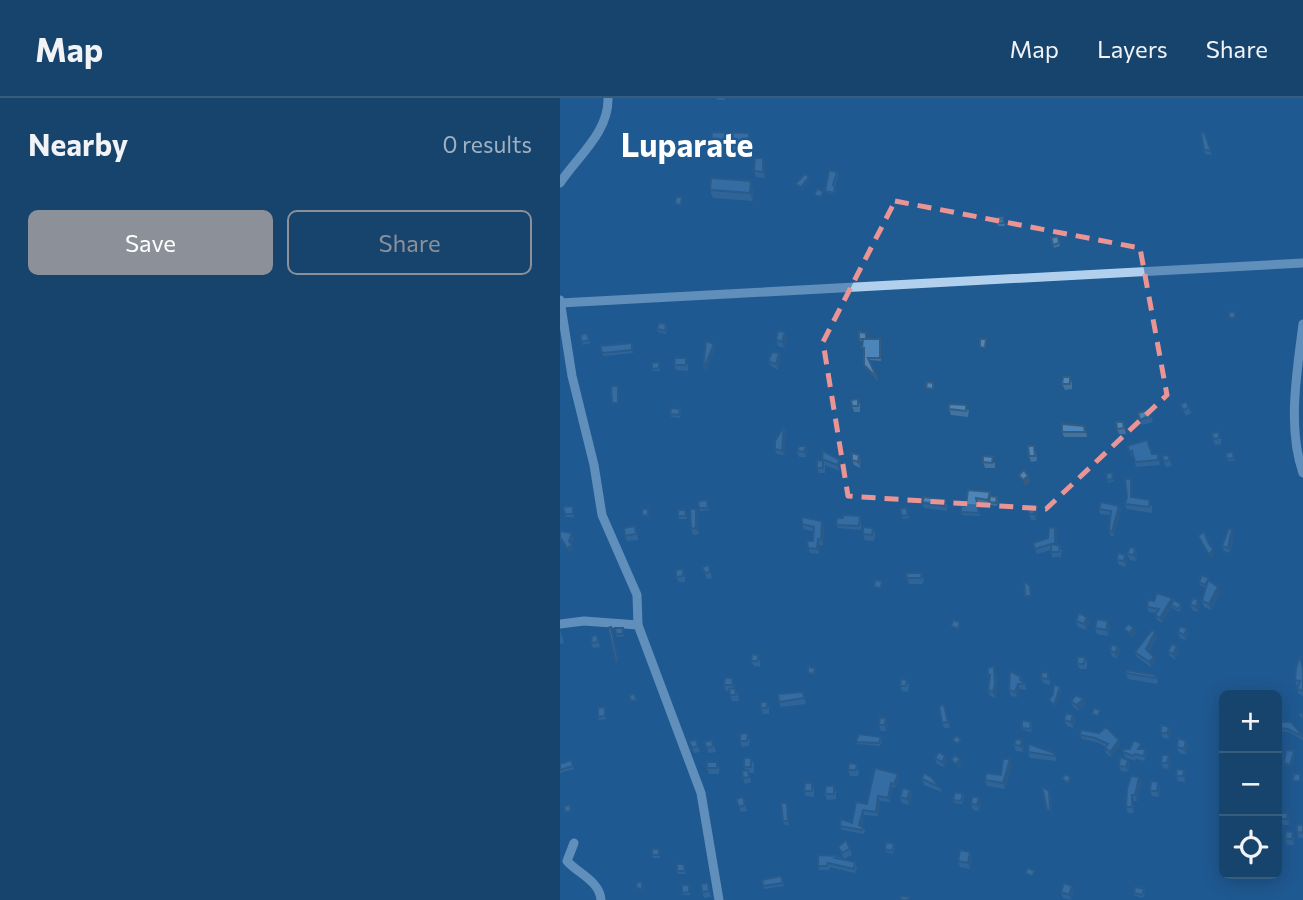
<!DOCTYPE html>
<html lang="en">
<head>
<meta charset="utf-8">
<style>
  body { margin:0; font-family:Commissioner,sans-serif; background:#244e75; color:#f1f3f6 }
  .controls { position:absolute; right:21px; bottom:21px; display:grid; overflow:hidden; border-radius:10px; box-shadow:0 4px 18px #0003 }
  .controls button { width:63px; height:63px; display:grid; place-items:center; padding:0; border:0; border-bottom:2px solid #365c80; background:#17446d; color:#f1f3f6; font:35px sans-serif }
  .list { margin:0; padding:0; list-style:none }
  h2 { display:flex; justify-content:space-between; align-items:center; height:91px; margin:0; padding:0 28px; font-size:30px }
  h2 small { font-size:23px; font-weight:400; color:#9eb0c2 }
  .actions { display:flex; gap:14px; padding:21px 28px }
  .actions a { flex:1; padding:16px 0; border:2px solid #8c9099; border-radius:10px; text-align:center; font-size:24px; color:#8c9099 }
  .actions .main { background:#8c9099; color:#fff }
  .icon { flex:none; width:38px; height:38px; fill:none; stroke:currentColor; stroke-width:2; stroke-linecap:round; stroke-linejoin:round }
  .map { position:relative; flex:none; width:743px; height:802px; overflow:hidden }
  header { display:flex; align-items:center; gap:42px; box-sizing:border-box; height:98px; padding:0 35px; background:#17446d; border-bottom:2px solid #365c80 }
  header strong { font-size:33px }
  nav { display:flex; gap:38px; margin-inline-start:auto; font-size:24px }
  main { display:flex }
  aside { flex:1; background:#17446d }
  .map>svg:first-child { display:block }
</style>
</head>
<body>
<header>
<strong>Map</strong>
<nav><a>Map</a><a>Layers</a><a>Share</a></nav>
</header>
<main>
<aside>
<h2>Nearby<small>0 results</small></h2>
<ul class="list">
</ul>
<div class="actions"><a class="main">Save</a><a>Share</a></div>
</aside>
<div class="map">
<svg width="743" height="802" viewBox="0 0 743 802">
  <rect width="100%" height="100%" fill="#1f5a91"/>
  <g fill="none" stroke-linecap="round" stroke-linejoin="round">
    <g stroke="#b0d0ed" stroke-width="9">
      <path d="M0,85C18,58 49,34 48,0"/>
      <polyline points="0,202 12,278 34,367 42,417 77,497 78,527 141,695 159,802"/>
      <polyline points="0,205 743,165"/>
      <path d="M743,226C737,274 727,329 743,375"/>
      <polyline points="0,526 24,523 78,527"/>
      <path d="M14,745L7,763C17,775 40,783 41,802"/>
    </g>
  </g>
  <g fill="#4172a0">
    <polygon points="156,0 165,0 165,2 157,2"/>
    <polygon points="644,34 652,57 645,56 644,52"/>
    <polygon points="192,43 192,55 154,54 151,46"/>
    <polygon points="203,60 205,66 205,80 196,79 194,73"/>
    <polygon points="277,74 278,77 275,88 276,91 275,97 267,95 265,93"/>
    <polygon points="150,92 194,92 193,103 153,100"/>
    <polygon points="444,118 445,128 438,128 437,125"/>
    <polygon points="498,138 500,148 494,150 493,147"/>
    <polygon points="107,229 106,236 98,234 97,231"/>
    <polygon points="27,235 30,245 23,247 20,237"/>
    <polygon points="306,235 307,241 320,241 321,244 321,263 309,262 318,283 305,269 304,267 303,243 300,243 299,241"/>
    <polygon points="227,240 224,250 218,248 216,242"/>
    <polygon points="72,245 73,255 43,258 40,248"/>
    <polygon points="219,255 221,261 218,272 211,268 208,263"/>
    <polygon points="128,266 128,273 116,272 114,267"/>
    <polygon points="100,267 100,273 93,273 92,271"/>
    <polygon points="510,279 512,285 512,291 505,292 502,286"/>
    <polygon points="298,301 300,307 300,314 294,314 292,308"/>
    <polygon points="620,307 629,309 631,315 626,318"/>
    <polygon points="389,311 409,312 408,319 391,317"/>
    <polygon points="589,312 593,324 582,327 578,315"/>
    <polygon points="121,314 120,320 111,319 110,316"/>
    <polygon points="563,324 566,336 559,336 557,331"/>
    <polygon points="224,328 226,333 224,357 217,356 215,351"/>
    <polygon points="526,333 527,339 504,339 502,334"/>
    <polygon points="661,340 661,346 655,347 653,341"/>
    <polygon points="567,348 592,356 599,361 600,367 576,369 573,358 572,359"/>
    <polygon points="237,353 248,354 246,359 239,359"/>
    <polygon points="476,354 477,363 471,364 469,358"/>
    <polygon points="673,354 675,363 668,363 667,361"/>
    <polygon points="299,357 301,363 300,370 294,367 292,362"/>
    <polygon points="608,357 612,368 606,369 602,358"/>
    <polygon points="262,361 282,368 279,373 265,367 265,375 259,375 257,370 263,363"/>
    <polygon points="423,364 435,365 435,370 425,370"/>
    <polygon points="552,374 554,383 548,385 546,376"/>
    <polygon points="571,381 573,387 573,400 592,408 592,415 567,411 565,406"/>
    <polygon points="408,392 431,397 438,402 437,408 430,407 429,404 429,405 418,404 420,418 402,417 401,414 406,408"/>
    <polygon points="148,405 149,412 140,413 139,410"/>
    <polygon points="362,405 387,406 387,413 364,410"/>
    <polygon points="13,408 14,419 6,419 3,409"/>
    <polygon points="476,408 478,414 476,422 471,422 469,416"/>
    <polygon points="559,408 561,412 554,438 551,438 549,433 551,417 540,416 539,411"/>
    <polygon points="346,409 349,420 343,421 340,411"/>
    <polygon points="136,411 138,416 139,436 133,437 131,431"/>
    <polygon points="125,412 127,421 119,421 118,418"/>
    <polygon points="300,418 301,422 301,432 278,430 276,427 283,420"/>
    <polygon points="262,423 264,429 263,447 260,447 259,456 250,455 248,450 253,443 254,434 244,431 242,426"/>
    <polygon points="313,430 315,436 314,443 305,442 303,436"/>
    <polygon points="495,430 497,435 497,447 502,452 501,459 492,459 491,452 477,456 473,445 488,440"/>
    <polygon points="77,434 78,442 67,443 65,438"/>
    <polygon points="674,436 670,455 664,453 662,448"/>
    <polygon points="575,450 577,455 576,463 570,462 567,456"/>
    <polygon points="557,462 567,463 566,469 559,467"/>
    <polygon points="149,467 152,480 147,481 142,469"/>
    <polygon points="125,477 125,484 119,484 116,479"/>
    <polygon points="347,480 364,480 363,486 349,486"/>
    <polygon points="650,483 660,495 651,512 644,509 642,503 646,490 640,487 639,484"/>
    <polygon points="612,500 613,503 622,509 619,514 611,509 602,525 597,522 595,517 596,515 589,514 587,509 594,503"/>
    <polygon points="630,506 640,508 638,514 632,512"/>
    <polygon points="516,523 530,524 526,532 518,529"/>
    <polygon points="550,529 548,538 537,536 535,530"/>
    <polygon points="0,532 4,545 0,546"/>
    <polygon points="64,533 64,538 57,539 56,536"/>
    <polygon points="618,534 629,536 626,542 620,540"/>
    <polygon points="37,537 40,549 33,550 31,545"/>
    <polygon points="597,539 589,554 594,559 596,564 591,569 577,559 575,554"/>
    <polygon points="558,549 560,555 557,561 552,558 550,552"/>
    <polygon points="608,553 619,554 615,562 610,558"/>
    <polygon points="525,559 527,565 527,571 520,571 517,566"/>
    <polygon points="200,562 200,569 194,568 191,563"/>
    <polygon points="742,564 743,568 743,598 739,596 737,591 738,588 737,588 735,582"/>
    <polygon points="436,574 437,591 435,600 430,598 428,592 429,580 428,577"/>
    <polygon points="566,575 595,577 598,583 597,586 568,581"/>
    <polygon points="461,579 467,592 460,591 457,599 451,598 449,592"/>
    <polygon points="172,580 175,590 178,596 179,603 172,603 169,593 166,593 164,587"/>
    <polygon points="481,580 490,581 490,587 483,585"/>
    <polygon points="347,582 349,587 348,594 342,593 340,588"/>
    <polygon points="243,594 246,606 221,609 219,604"/>
    <polygon points="511,603 526,607 518,613 513,608"/>
    <polygon points="384,607 386,613 390,630 384,630 382,625"/>
    <polygon points="209,609 209,616 203,616 201,610"/>
    <polygon points="46,612 46,621 39,622 38,619"/>
    <polygon points="513,617 515,623 513,630 507,628 504,622"/>
    <polygon points="717,619 743,639 743,642 729,634 717,633"/>
    <polygon points="319,627 328,627 326,633 321,633"/>
    <polygon points="472,627 471,634 463,632 462,630"/>
    <polygon points="521,632 560,647 551,659 546,655 545,650 546,649 537,644 522,641 520,637"/>
    <polygon points="601,635 611,635 609,641 603,640"/>
    <polygon points="321,639 322,642 320,648 297,646 296,644"/>
    <polygon points="190,641 189,648 182,649 180,643"/>
    <polygon points="136,642 140,654 134,655 129,643"/>
    <polygon points="152,642 156,654 149,655 144,644"/>
    <polygon points="626,643 628,648 626,657 619,655 617,649"/>
    <polygon points="454,647 464,648 463,654 456,653"/>
    <polygon points="582,651 587,656 585,663 576,661 575,663 565,659 563,654"/>
    <polygon points="468,654 494,655 496,660 496,663 470,660"/>
    <polygon points="385,658 387,663 384,669 377,666 375,660"/>
    <polygon points="191,660 194,666 194,675 189,675 191,684 185,686 183,680 186,673 184,669"/>
    <polygon points="11,662 14,671 0,675 0,666"/>
    <polygon points="568,662 570,667 568,674 561,673 559,668"/>
    <polygon points="611,663 609,671 603,670 601,665"/>
    <polygon points="157,664 159,670 159,676 149,676 147,670"/>
    <polygon points="452,667 445,691 427,688 425,682 441,677"/>
    <polygon points="315,670 339,680 335,690 333,689 330,704 320,703 318,718 304,717 302,728 303,729 305,733 304,736 282,732 280,728 292,725 307,706"/>
    <polygon points="288,672 299,672 298,678 290,678"/>
    <polygon points="616,678 626,678 625,684 618,683"/>
    <polygon points="579,679 581,685 577,703 574,703 574,715 568,715 566,709"/>
    <polygon points="362,681 379,689 382,694 364,687"/>
    <polygon points="598,684 600,690 599,699 592,698 590,693"/>
    <polygon points="252,685 254,691 254,699 246,698 244,693"/>
    <polygon points="274,688 276,694 276,701 267,702 265,696"/>
    <polygon points="350,692 352,698 349,707 342,705 340,699"/>
    <polygon points="403,696 404,698 402,706 395,705 393,702"/>
    <polygon points="183,699 187,713 181,714 176,701"/>
    <polygon points="421,705 419,713 413,712 411,706"/>
    <polygon points="229,710 229,727 225,727 223,723"/>
    <polygon points="721,721 730,721 729,727 723,727"/>
    <polygon points="743,727 743,740 739,740 737,734"/>
    <polygon points="735,740 734,747 727,747 725,741"/>
    <polygon points="278,749 290,751 292,757 284,761"/>
    <polygon points="335,749 333,756 326,754 325,751"/>
    <polygon points="100,754 100,760 93,760 92,757"/>
    <polygon points="410,754 412,759 410,771 400,769 398,763"/>
    <polygon points="280,758 281,761 295,764 297,769 295,775 270,769 269,772 259,772 258,768"/>
    <polygon points="125,769 126,776 118,776 117,773"/>
    <polygon points="221,778 224,788 204,791 202,782"/>
    <polygon points="148,785 151,799 144,800 142,794"/>
    <polygon points="129,787 130,797 123,797 122,795"/>
    <polygon points="514,793 511,802 503,800 501,794"/>
    <polygon points="585,794 583,800 575,798 574,795"/>
  </g>
  <g fill="#355d82">
    <polygon points="189,35 192,43 192,55 189,46"/>
    <polygon points="203,60 205,66 205,80 203,74"/>
    <polygon points="249,79 250,82 242,92 241,89"/>
    <polygon points="191,83 194,92 193,103 190,95"/>
    <polygon points="225,234 227,240 224,250 222,244"/>
    <polygon points="154,246 156,251 145,275 144,270"/>
    <polygon points="219,255 221,261 218,272 216,266"/>
    <polygon points="224,328 226,333 224,357 222,353"/>
    <polygon points="246,348 248,354 246,359 244,354"/>
    <polygon points="299,357 301,363 300,370 298,364"/>
    <polygon points="280,362 282,368 279,373 277,367"/>
    <polygon points="468,378 470,384 465,388 463,382"/>
    <polygon points="571,381 573,387 573,405 571,399"/>
    <polygon points="476,408 478,414 476,422 474,416"/>
    <polygon points="559,408 561,412 554,438 552,434"/>
    <polygon points="136,411 138,416 139,436 136,430"/>
    <polygon points="262,423 264,429 263,447 261,442"/>
    <polygon points="495,430 497,435 497,450 495,445"/>
    <polygon points="672,431 674,436 670,455 668,450"/>
    <polygon points="12,435 14,440 11,448 12,447 14,452 9,455 7,450"/>
    <polygon points="258,441 260,447 259,456 257,451"/>
    <polygon points="575,450 577,455 576,463 574,457"/>
    <polygon points="653,451 655,455 651,461 649,457"/>
    <polygon points="565,457 567,463 566,469 564,463"/>
    <polygon points="658,489 660,495 651,512 649,506"/>
    <polygon points="612,500 613,505 602,525 600,520"/>
    <polygon points="638,502 640,508 638,514 636,509"/>
    <polygon points="527,519 530,524 526,532 524,526"/>
    <polygon points="548,523 550,529 548,538 546,532"/>
    <polygon points="574,530 576,536 571,541 569,535"/>
    <polygon points="627,531 629,536 626,542 624,537"/>
    <polygon points="595,534 597,539 588,556 586,551"/>
    <polygon points="617,548 619,554 615,562 613,556"/>
    <polygon points="558,549 560,555 557,561 555,555"/>
    <polygon points="594,559 596,564 591,569 589,564"/>
    <polygon points="434,568 436,574 437,591 435,600 433,594"/>
    <polygon points="458,586 460,591 457,599 455,594"/>
    <polygon points="500,589 502,593 495,611 494,607"/>
    <polygon points="524,601 526,607 518,613 516,607"/>
    <polygon points="513,617 515,623 513,630 511,624"/>
    <polygon points="326,621 328,627 326,633 324,627"/>
    <polygon points="609,629 611,635 609,641 607,635"/>
    <polygon points="462,642 464,648 463,654 461,648"/>
    <polygon points="559,642 560,647 551,659 550,654"/>
    <polygon points="626,643 628,648 626,657 624,651"/>
    <polygon points="585,651 587,656 585,663 584,658"/>
    <polygon points="734,653 735,656 731,670 730,667"/>
    <polygon points="609,657 611,663 609,671 607,665"/>
    <polygon points="385,658 387,663 384,669 382,664"/>
    <polygon points="400,661 402,667 398,671 396,666"/>
    <polygon points="450,661 452,667 445,691 443,685"/>
    <polygon points="568,662 570,667 568,674 566,669"/>
    <polygon points="624,672 626,678 625,684 623,678"/>
    <polygon points="338,676 339,680 335,690 334,686"/>
    <polygon points="579,679 581,685 577,703 575,697"/>
    <polygon points="598,684 600,690 599,699 597,693"/>
    <polygon points="331,685 333,689 330,704 328,700"/>
    <polygon points="350,692 352,698 349,707 347,701"/>
    <polygon points="489,693 492,699 492,718 490,712"/>
    <polygon points="572,697 574,703 574,715 572,709"/>
    <polygon points="318,698 320,703 318,718 316,714"/>
    <polygon points="419,699 421,705 419,713 417,707"/>
    <polygon points="227,705 229,710 229,727 228,723"/>
    <polygon points="303,712 304,717 301,732 299,727"/>
    <polygon points="728,715 730,721 729,727 727,721"/>
    <polygon points="733,734 735,740 734,747 732,741"/>
    <polygon points="410,754 412,759 410,771 408,765"/>
    <polygon points="512,788 514,793 511,802 509,797"/>
  </g>
  <g fill="#4c85ba" stroke="#355d82" stroke-width="2">
    <polygon points="152,34 189,35 189,46 151,46"/>
    <polygon points="644,34 651,53 644,52 641,35"/>
    <polygon points="195,60 203,60 203,74 194,73"/>
    <polygon points="269,72 277,74 273,87 275,88 274,95 265,93"/>
    <polygon points="245,76 249,79 241,89 235,86"/>
    <polygon points="151,80 191,83 190,95 150,92"/>
    <polygon points="257,91 263,93 261,99 254,97"/>
    <polygon points="116,99 122,99 121,107 115,106"/>
    <rect x="437" y="118" width="7" height="7"/>
    <polygon points="498,138 499,145 493,147 491,140"/>
    <rect x="669" y="214" width="6" height="6"/>
    <polygon points="99,225 106,226 105,233 97,231"/>
    <polygon points="218,233 225,234 222,244 216,242"/>
    <polygon points="299,234 306,235 306,241 299,241"/>
    <polygon points="27,235 29,242 22,244 20,237"/>
    <polygon points="303,241 320,241 320,260 308,260 317,280 304,267 304,250 302,250"/>
    <polygon points="420,241 426,241 425,250 420,249"/>
    <polygon points="146,243 154,246 144,270 143,270"/>
    <polygon points="72,245 72,252 42,255 40,248"/>
    <polygon points="212,254 219,255 216,266 208,263"/>
    <polygon points="115,260 126,260 126,267 114,267"/>
    <polygon points="99,264 99,270 92,271 92,265"/>
    <polygon points="503,279 510,279 510,286 502,286"/>
    <polygon points="367,284 373,285 373,291 366,290"/>
    <polygon points="51,288 58,288 58,305 52,305"/>
    <polygon points="298,301 298,308 292,308 291,302"/>
    <polygon points="626,303 629,309 624,312 620,307"/>
    <polygon points="389,306 406,307 406,313 389,311"/>
    <polygon points="111,310 120,311 119,317 110,316"/>
    <polygon points="589,312 591,318 580,322 578,315"/>
    <polygon points="556,324 563,324 564,330 557,331"/>
    <polygon points="502,326 524,328 525,334 502,334"/>
    <polygon points="224,328 222,353 215,351 215,343"/>
    <polygon points="659,334 659,340 653,341 652,335"/>
    <polygon points="587,342 592,356 598,356 598,362 575,364 572,353 570,354 567,348"/>
    <polygon points="239,348 246,348 244,354 237,353"/>
    <polygon points="468,348 474,348 475,358 469,358"/>
    <polygon points="263,353 280,362 277,367 262,361"/>
    <polygon points="673,354 674,360 667,361 666,355"/>
    <polygon points="292,355 299,357 298,364 292,362"/>
    <polygon points="608,357 610,362 604,363 602,358"/>
    <polygon points="423,358 433,359 432,365 423,364"/>
    <polygon points="257,362 263,363 263,370 257,370"/>
    <polygon points="464,372 468,378 463,382 459,377"/>
    <polygon points="552,374 553,381 547,382 546,376"/>
    <polygon points="565,381 571,381 571,399 590,402 589,409 565,406 567,399"/>
    <polygon points="408,392 430,394 428,402 416,400 419,415 401,414 401,408 406,408"/>
    <polygon points="430,398 437,399 436,405 429,404"/>
    <polygon points="364,399 385,402 385,408 362,405"/>
    <polygon points="147,402 148,410 139,410 138,403"/>
    <polygon points="541,404 559,408 552,434 549,433 551,413 539,411"/>
    <polygon points="13,408 13,416 5,416 3,409"/>
    <polygon points="468,408 476,408 474,416 469,416"/>
    <polygon points="346,409 348,417 342,418 340,411"/>
    <polygon points="82,411 88,411 88,418 82,417"/>
    <polygon points="130,411 136,411 136,430 131,431"/>
    <polygon points="118,412 125,412 126,418 118,418"/>
    <polygon points="283,417 300,418 299,428 276,427 277,420 283,420"/>
    <polygon points="242,419 262,423 261,442 258,441 257,451 248,450 247,443 253,443 254,429 242,426"/>
    <polygon points="75,428 76,436 65,438 64,430"/>
    <polygon points="303,429 313,430 312,437 303,436"/>
    <polygon points="489,429 495,430 495,445 492,446 500,448 499,454 491,454 491,446 475,451 473,445 488,440"/>
    <polygon points="669,430 672,431 668,450 662,448"/>
    <polygon points="0,433 12,435 9,443 12,447 7,450 0,439"/>
    <polygon points="644,434 649,446 653,451 649,457 638,438"/>
    <polygon points="570,449 575,450 574,457 567,456"/>
    <polygon points="558,455 565,457 564,463 557,462"/>
    <polygon points="149,467 150,474 145,475 142,469"/>
    <polygon points="123,471 123,478 116,479 116,472"/>
    <polygon points="346,475 362,475 361,480 347,480"/>
    <polygon points="642,477 649,480 645,487 639,484"/>
    <polygon points="315,482 322,483 321,490 314,489"/>
    <polygon points="648,482 658,489 649,506 642,503"/>
    <polygon points="464,483 470,488 471,498 465,498"/>
    <polygon points="597,495 612,500 600,520 595,517 599,511 587,509 588,502 594,503"/>
    <polygon points="633,500 638,502 636,509 630,506"/>
    <polygon points="614,502 621,506 618,511 611,507"/>
    <polygon points="519,515 527,519 524,526 516,523"/>
    <polygon points="537,521 548,523 546,532 535,530"/>
    <polygon points="393,522 400,524 398,531 391,528"/>
    <polygon points="568,526 574,530 569,535 564,531"/>
    <polygon points="620,528 627,531 624,537 618,534"/>
    <polygon points="51,529 58,563 56,564 48,530"/>
    <polygon points="55,530 63,530 63,536 56,536"/>
    <polygon points="592,532 595,534 586,551 594,559 589,564 575,554"/>
    <polygon points="37,537 38,544 31,545 32,538"/>
    <polygon points="552,546 558,549 555,555 550,552"/>
    <polygon points="612,546 617,548 613,556 608,553"/>
    <polygon points="192,556 198,557 198,563 191,563"/>
    <polygon points="740,558 743,572 743,593 737,591 740,583 735,582 736,570"/>
    <polygon points="518,559 525,559 524,566 517,566"/>
    <polygon points="434,568 435,586 433,594 428,592 430,577 428,577 428,570"/>
    <polygon points="248,569 255,570 254,576 248,575"/>
    <polygon points="566,572 595,577 595,580 566,575"/>
    <polygon points="450,573 461,579 460,582 465,586 458,586 455,594 449,592"/>
    <polygon points="482,574 488,575 488,581 481,580"/>
    <polygon points="165,580 172,580 173,587 164,587"/>
    <polygon points="341,581 347,582 346,588 340,588"/>
    <polygon points="494,586 500,589 494,607 489,602 493,596"/>
    <polygon points="175,590 176,597 170,597 169,591"/>
    <polygon points="243,594 244,600 219,604 218,596"/>
    <polygon points="74,596 77,602 71,603 69,597"/>
    <polygon points="516,597 524,601 516,607 511,603"/>
    <polygon points="200,604 207,604 207,610 201,610"/>
    <polygon points="384,607 388,624 382,625 379,608"/>
    <polygon points="45,609 45,618 38,619 38,610"/>
    <polygon points="534,610 540,612 538,618 532,616"/>
    <polygon points="743,614 743,621 738,617"/>
    <polygon points="506,615 513,617 511,624 504,622"/>
    <polygon points="320,619 326,621 324,627 319,627"/>
    <polygon points="717,619 723,620 722,624 731,624 743,639 728,631 717,630"/>
    <polygon points="462,622 471,624 470,631 462,630"/>
    <polygon points="601,627 609,629 607,635 601,635"/>
    <polygon points="546,629 559,642 550,654 545,650 548,646 535,640 520,637 521,632 539,635"/>
    <polygon points="188,635 187,643 180,643 180,636"/>
    <polygon points="299,636 321,639 319,645 296,644"/>
    <polygon points="396,638 401,641 398,646 392,642"/>
    <polygon points="618,640 626,643 624,651 617,649"/>
    <polygon points="456,641 462,642 461,648 454,647"/>
    <polygon points="136,642 138,648 132,650 129,643"/>
    <polygon points="152,642 153,648 147,650 144,644"/>
    <polygon points="574,642 581,646 578,651 585,651 584,658 575,656 573,658 563,654 563,651 570,651"/>
    <polygon points="469,646 494,655 494,658 468,654"/>
    <polygon points="726,652 734,653 730,667 724,665"/>
    <polygon points="379,654 385,658 382,664 375,660"/>
    <polygon points="395,657 400,661 396,666 391,662"/>
    <polygon points="602,657 609,657 607,665 601,665"/>
    <polygon points="560,659 568,662 566,669 559,668"/>
    <rect x="184" y="660" width="7" height="9"/>
    <polygon points="443,661 450,661 443,685 425,682 426,675 441,677"/>
    <polygon points="11,662 13,668 0,672 0,666"/>
    <rect x="147" y="664" width="10" height="6"/>
    <polygon points="289,665 297,666 296,672 288,672"/>
    <polygon points="315,670 338,676 334,686 331,685 328,700 318,698 316,714 303,712 299,727 303,729 302,732 280,728 281,721 292,725 296,704 307,706"/>
    <polygon points="617,671 624,672 623,678 616,678"/>
    <polygon points="188,672 189,679 183,680 182,673"/>
    <polygon points="364,675 371,679 379,689 362,681"/>
    <polygon points="505,676 511,679 508,685 502,681"/>
    <polygon points="734,676 740,676 740,683 733,683"/>
    <polygon points="571,678 579,679 575,697 572,697 572,709 566,709 567,691"/>
    <polygon points="591,683 598,684 597,693 590,693"/>
    <polygon points="245,685 252,685 252,693 244,693"/>
    <polygon points="266,688 274,688 274,696 265,696"/>
    <polygon points="482,689 489,693 490,712 487,712"/>
    <polygon points="343,690 350,692 347,701 340,699"/>
    <polygon points="395,694 403,696 401,703 393,702"/>
    <polygon points="183,699 185,707 179,709 176,701"/>
    <polygon points="412,699 419,699 417,707 411,706"/>
    <polygon points="221,705 227,705 228,723 223,723"/>
    <polygon points="10,707 11,713 5,714 4,708"/>
    <polygon points="721,715 728,715 727,721 721,721"/>
    <polygon points="737,727 743,727 743,735 737,734"/>
    <polygon points="726,733 733,734 732,741 725,741"/>
    <polygon points="286,742 290,751 282,755 278,749"/>
    <polygon points="326,744 334,746 332,753 325,751"/>
    <rect x="92" y="751" width="7" height="6"/>
    <polygon points="400,752 410,754 408,765 398,763"/>
    <polygon points="258,757 280,758 275,760 295,764 294,771 268,765 267,768 258,768"/>
    <polygon points="117,766 124,766 125,773 117,773"/>
    <polygon points="468,770 475,773 472,778 465,775"/>
    <polygon points="221,778 223,785 203,788 202,782"/>
    <polygon points="77,784 82,784 82,791 76,790"/>
    <polygon points="148,785 149,793 142,794 141,786"/>
    <polygon points="504,785 512,788 509,797 501,794"/>
    <polygon points="122,787 129,787 129,794 122,795"/>
    <polygon points="575,789 584,791 582,797 574,795"/>
    <polygon points="341,798 349,799 348,802 340,802"/>
  </g>
  <path d="M0 0H743V802H0ZM335,103L580,150L607,297L486,411L288,398L263,244Z" fill="#1f5a91" fill-opacity=".55" fill-rule="evenodd"/>
  <path fill="none" stroke="#ea9494" stroke-width="5" stroke-dasharray="14 9" stroke-linejoin="round" d="M335,103L580,150L607,297L486,411L288,398L263,244Z"/>
  <g text-anchor="middle" dominant-baseline="central" stroke-width="5" stroke-linejoin="round" paint-order="stroke">
    <g font-size="32" font-weight="bold" fill="#fff" stroke="#1f5a91">
      <text x="127" y="46">Luparate</text>
    </g>
  </g>
</svg>
<div class="controls">
<button>+</button>
<button>−</button>
<button><svg class="icon" aria-label="locate" viewBox="0 0 24 24"><circle cx="12" cy="12" r="6"/><path d="M12 2v4M12 18v4M2 12h4M18 12h4"/></svg></button>
</div>
</div>
</main>
</body>
</html>
